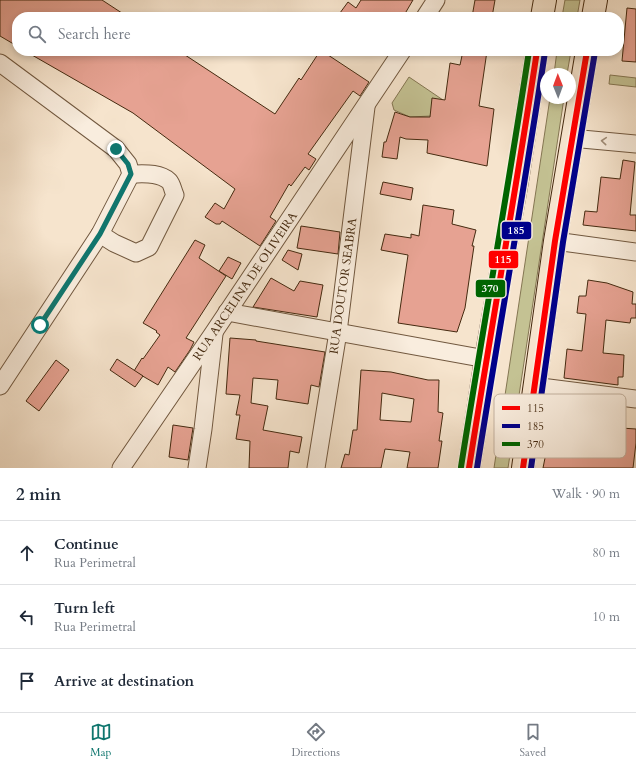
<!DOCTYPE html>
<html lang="en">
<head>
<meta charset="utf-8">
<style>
  body { margin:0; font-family:Cardo,serif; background:#f6f6f7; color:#1f2937 }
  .compass { position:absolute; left:540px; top:68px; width:36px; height:36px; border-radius:50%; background:#fff; box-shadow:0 2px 6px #0003; rotate:359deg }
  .stop { position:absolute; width:12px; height:12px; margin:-9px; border:3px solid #0f766e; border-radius:50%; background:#fff }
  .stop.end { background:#0f766e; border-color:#fff; box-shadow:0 1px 4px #0008 }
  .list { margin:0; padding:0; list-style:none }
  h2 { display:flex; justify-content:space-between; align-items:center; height:52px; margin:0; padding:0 16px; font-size:17px }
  h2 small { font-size:13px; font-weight:400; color:#747a83 }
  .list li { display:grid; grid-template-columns:26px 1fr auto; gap:12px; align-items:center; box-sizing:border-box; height:64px; padding:0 16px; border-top:1px solid #e0e1e3 }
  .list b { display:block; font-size:15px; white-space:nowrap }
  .list p { margin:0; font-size:13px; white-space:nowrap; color:#747a83 }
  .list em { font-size:13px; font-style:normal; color:#747a83 }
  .icon { flex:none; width:22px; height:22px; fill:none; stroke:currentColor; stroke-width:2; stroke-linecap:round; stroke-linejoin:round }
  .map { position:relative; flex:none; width:636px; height:468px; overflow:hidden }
  .search { position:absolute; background:#fff; box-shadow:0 2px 6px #0003; left:12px; right:12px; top:12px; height:44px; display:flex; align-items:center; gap:10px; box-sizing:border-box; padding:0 14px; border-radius:16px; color:#747a83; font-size:15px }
  .sheet { height:244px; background:#fff }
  nav { display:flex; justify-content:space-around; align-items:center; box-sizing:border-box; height:56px; border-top:1px solid #e0e1e3; background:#fff; font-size:11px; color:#747a83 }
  nav a { display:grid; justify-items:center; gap:2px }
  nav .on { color:#0f766e }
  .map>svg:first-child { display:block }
</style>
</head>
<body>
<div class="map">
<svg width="636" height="468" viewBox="0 0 636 468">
  <rect width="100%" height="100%" fill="#f6e4cd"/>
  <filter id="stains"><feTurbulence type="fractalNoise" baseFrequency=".005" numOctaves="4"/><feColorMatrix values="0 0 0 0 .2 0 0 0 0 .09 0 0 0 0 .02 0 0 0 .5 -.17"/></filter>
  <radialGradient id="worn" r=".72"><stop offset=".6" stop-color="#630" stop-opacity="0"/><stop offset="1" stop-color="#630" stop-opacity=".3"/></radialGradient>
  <g fill="#c4c293" stroke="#847652">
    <polygon points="565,0 580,0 577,17 562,17"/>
    <polygon points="557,51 571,51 567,74 554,74"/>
    <polygon points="610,75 636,78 636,87 609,84"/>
    <polygon points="409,77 443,100 431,116 410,117 394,110 392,103"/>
    <polygon points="550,98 564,98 508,468 494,468"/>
  </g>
  <g fill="#e6a292" stroke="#452a10" fill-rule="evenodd">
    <polygon points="0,0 102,0 128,17 17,17 17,46 0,36"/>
    <polygon points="361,0 413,0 403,17 337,17 348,2 356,8"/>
    <polygon points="475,0 495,0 492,17 472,17"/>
    <polygon points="627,8 636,9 636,62 622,61"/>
    <polygon points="25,51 179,51 275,114 299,78 301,80 320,51 322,51 369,82 360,96 353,91 308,154 316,159 309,170 305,167 291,186 289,184 270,217 276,221 260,246 222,221 220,224 216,224 205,217 215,203 224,209 235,189 133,113"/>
    <polygon points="463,51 487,51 479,106 494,109 487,166 427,153 428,140 406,139 400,137 397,159 382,157 384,142 386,142 395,112 410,117 430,117 432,98 445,100 450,63 460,65"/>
    <polygon points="623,160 635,162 630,215 636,215 636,231 583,225 585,211 597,212 601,177 620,179"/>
    <polygon points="383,182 413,188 411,200 380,194"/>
    <polygon points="423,205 454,210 452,224 476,230 472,246 474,246 465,308 457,332 398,323 408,255 381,250 385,234 411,238 411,234 419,236"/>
    <polygon points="301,226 340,232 338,254 297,248"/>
    <polygon points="195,240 205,245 199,258 226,276 186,338 194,342 190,350 175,372 168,367 158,385 134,371 142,358 143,359 160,335 156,332 157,331 143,323"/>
    <polygon points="288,250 302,254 298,270 282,260"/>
    <polygon points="228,257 241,263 232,279 219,271"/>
    <polygon points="271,278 294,291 300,281 323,285 317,317 253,307"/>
    <polygon points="588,280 607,283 633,292 632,304 636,304 636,318 631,318 630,323 606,320 603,353 624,355 623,377 618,377 618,385 564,378 567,349 582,351 586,314 577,313 579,296 586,296"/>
    <polygon points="230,338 256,340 256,341 325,352 319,387 311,385 308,404 276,399 278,380 253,378 251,403 268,406 263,430 302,437 299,453 290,451 288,468 249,468 250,441 236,439 240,415 236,415 240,395 226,394"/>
    <polygon points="117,359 143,376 135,387 110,370"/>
    <polygon points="56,360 69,370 39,411 26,401"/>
    <path d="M361,370L391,372L428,380H439L438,412L443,413L439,441H442L438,468H407L410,452L385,449L381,468H341L345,454L349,455L353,430H357ZM382,393L414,399L411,422L380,420Z"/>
    <polygon points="559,422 577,424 577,425 636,429 636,443 633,468 543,468 546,453 557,455"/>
    <polygon points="173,425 193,428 188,460 169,457"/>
  </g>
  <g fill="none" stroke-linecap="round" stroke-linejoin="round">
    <defs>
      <g id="minor">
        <polyline points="425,17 436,0"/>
        <polyline points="0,63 116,149 128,164 131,174 100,234 0,386"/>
        <polyline points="571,138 636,144"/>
        <path d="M100,234L114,243L136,253L149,247L175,195C173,191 172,184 169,181C159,172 143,174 131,174"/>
        <polyline points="555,241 636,252"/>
        <polyline points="227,312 486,359"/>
        <polyline points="533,386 636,399"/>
        <polyline points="121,468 214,332 402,51"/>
        <polyline points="197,468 203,429 214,334"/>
        <polyline points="316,468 338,332 366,107"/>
      </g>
      <g id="highway">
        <polyline points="542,17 545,0"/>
        <polyline points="593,17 596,0"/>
        <polyline points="469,468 486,359 517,181 537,51"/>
        <polyline points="523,468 555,241 587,51"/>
      </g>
    </defs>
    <use href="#minor" stroke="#71583f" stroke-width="19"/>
    <use href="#highway" stroke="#452a10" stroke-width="24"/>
    <use href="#minor" stroke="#f9edde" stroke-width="17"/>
    <use href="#highway" stroke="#f6e4cd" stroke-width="22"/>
    <defs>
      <g id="bus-1">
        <path d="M469,468C491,329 516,190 537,51"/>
        <polyline points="523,468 555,241 587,51"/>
      </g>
      <g id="bus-2">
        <path d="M477,468C499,329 524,191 545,52"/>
        <polyline points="531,468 563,242 595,52"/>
      </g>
      <path id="bus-3" d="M461,467C483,328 508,190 529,51"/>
    </defs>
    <use href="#bus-1" stroke="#f9edde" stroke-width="9"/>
    <use href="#bus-2" stroke="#f9edde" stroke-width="9"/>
    <use href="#bus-3" stroke="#f9edde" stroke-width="9"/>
    <use href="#bus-1" stroke="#f00" stroke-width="6"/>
    <use href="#bus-2" stroke="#00008b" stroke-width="6"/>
    <use href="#bus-3" stroke="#006400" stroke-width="6"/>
  </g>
  <defs><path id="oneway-chevron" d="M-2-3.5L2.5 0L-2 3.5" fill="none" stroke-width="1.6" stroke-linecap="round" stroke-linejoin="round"/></defs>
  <use stroke="#9f8c77" href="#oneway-chevron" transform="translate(604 141) rotate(-175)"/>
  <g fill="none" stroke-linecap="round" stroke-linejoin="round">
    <polyline stroke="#0f766e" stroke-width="5" points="40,325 100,234 131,174 128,164 116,149"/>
  </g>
  <g text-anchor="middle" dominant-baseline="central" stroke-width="3.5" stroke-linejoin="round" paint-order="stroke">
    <g font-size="12" fill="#452a10" stroke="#f9edde">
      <text transform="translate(245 286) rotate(-56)">RUA ARCELINA DE OLIVEIRA</text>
      <text transform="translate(343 286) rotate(-82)">RUA DOUTOR SEABRA</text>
    </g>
  </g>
  <rect x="494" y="394" width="132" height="64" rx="6" fill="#f9edde" stroke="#c3b2a0" stroke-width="1"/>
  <rect x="502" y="406" width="18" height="4" fill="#f00"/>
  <rect x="502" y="424" width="18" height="4" fill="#00008b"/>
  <rect x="502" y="442" width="18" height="4" fill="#006400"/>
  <g font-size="11" fill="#452a10">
    <text x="527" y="412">115</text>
    <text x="527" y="430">185</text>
    <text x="527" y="448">370</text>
  </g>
  <g stroke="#f9edde" stroke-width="1.5">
    <rect x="501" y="221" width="31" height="19" rx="4" fill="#00008b"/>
    <rect x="488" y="250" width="31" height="19" rx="4" fill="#f00"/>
    <rect x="475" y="279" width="31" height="19" rx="4" fill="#006400"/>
  </g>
  <g font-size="11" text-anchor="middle" font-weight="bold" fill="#fff">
    <text x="516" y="234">185</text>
    <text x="503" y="263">115</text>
    <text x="490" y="292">370</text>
  </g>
  <rect width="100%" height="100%" filter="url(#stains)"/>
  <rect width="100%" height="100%" fill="url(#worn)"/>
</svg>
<svg class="compass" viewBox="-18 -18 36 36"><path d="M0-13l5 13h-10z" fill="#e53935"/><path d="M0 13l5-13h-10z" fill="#747a83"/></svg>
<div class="stop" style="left:40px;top:325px"></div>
<div class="stop end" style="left:116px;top:149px"></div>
<div class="search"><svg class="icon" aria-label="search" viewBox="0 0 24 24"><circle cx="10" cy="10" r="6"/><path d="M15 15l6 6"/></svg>Search here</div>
</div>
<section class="sheet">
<h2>2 min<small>Walk · 90 m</small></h2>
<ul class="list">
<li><svg class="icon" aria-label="ahead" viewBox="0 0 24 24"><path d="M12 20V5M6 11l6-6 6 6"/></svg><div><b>Continue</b><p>Rua Perimetral</p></div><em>80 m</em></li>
<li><svg class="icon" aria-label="left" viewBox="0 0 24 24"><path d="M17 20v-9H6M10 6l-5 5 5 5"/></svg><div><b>Turn left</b><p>Rua Perimetral</p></div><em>10 m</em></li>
<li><svg class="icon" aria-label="arrive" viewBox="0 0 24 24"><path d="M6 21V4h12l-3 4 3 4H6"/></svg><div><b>Arrive at destination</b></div></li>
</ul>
</section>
<nav>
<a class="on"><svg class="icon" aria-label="map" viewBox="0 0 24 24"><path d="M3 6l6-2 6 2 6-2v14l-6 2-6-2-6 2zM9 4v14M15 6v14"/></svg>Map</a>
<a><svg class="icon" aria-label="directions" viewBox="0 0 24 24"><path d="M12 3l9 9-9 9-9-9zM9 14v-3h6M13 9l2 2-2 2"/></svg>Directions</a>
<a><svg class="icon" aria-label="saved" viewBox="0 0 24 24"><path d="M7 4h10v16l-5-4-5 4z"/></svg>Saved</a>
</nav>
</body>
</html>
